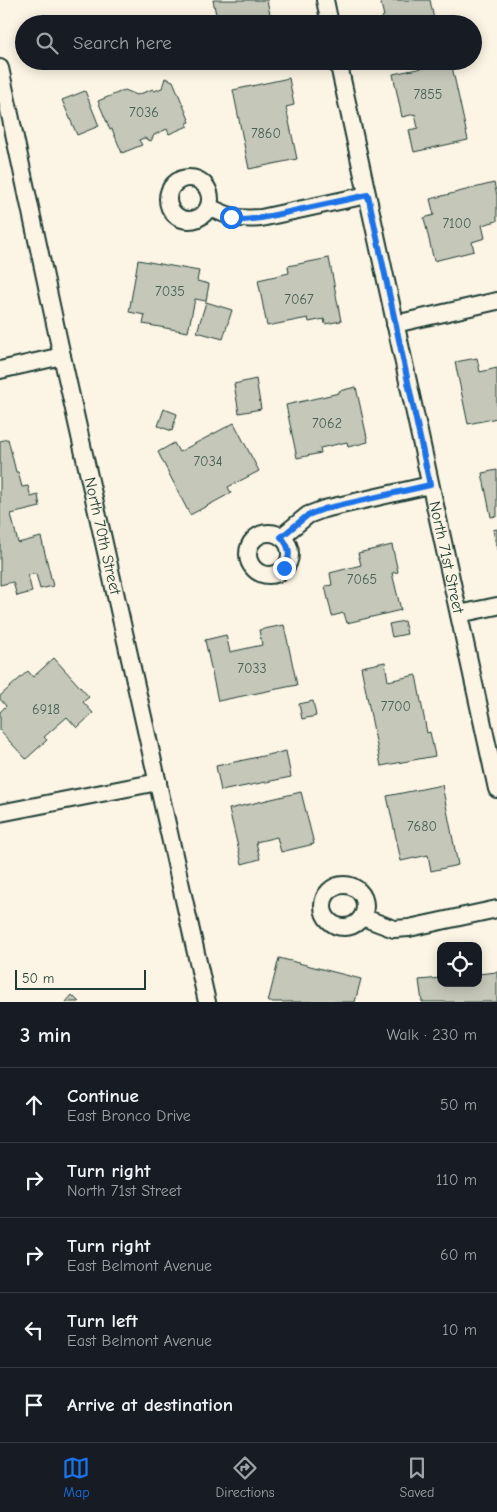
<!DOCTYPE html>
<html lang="en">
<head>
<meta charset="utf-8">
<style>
  body { margin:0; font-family:"Comic Neue",sans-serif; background:#20242c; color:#f1f3f6 }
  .controls { position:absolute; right:15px; bottom:15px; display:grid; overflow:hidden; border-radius:10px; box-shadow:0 2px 12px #0003 }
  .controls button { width:45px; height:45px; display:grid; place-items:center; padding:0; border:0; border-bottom:1px solid #363941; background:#171b24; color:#f1f3f6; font:25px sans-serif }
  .scale { position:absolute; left:15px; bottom:12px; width:131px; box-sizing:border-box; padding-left:5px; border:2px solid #1f3d34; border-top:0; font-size:14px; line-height:18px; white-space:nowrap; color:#1f3d34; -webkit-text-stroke:4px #fcf5e5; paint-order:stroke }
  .stop { position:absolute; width:15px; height:15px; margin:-11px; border:4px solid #1a73e8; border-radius:50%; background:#fff }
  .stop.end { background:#1a73e8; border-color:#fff; box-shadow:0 1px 5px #0008 }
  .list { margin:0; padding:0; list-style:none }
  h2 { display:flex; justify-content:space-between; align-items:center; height:65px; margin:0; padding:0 20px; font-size:21px }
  h2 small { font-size:16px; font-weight:400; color:#9ea1a6 }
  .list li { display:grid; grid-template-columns:32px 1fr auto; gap:15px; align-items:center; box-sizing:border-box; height:75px; padding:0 20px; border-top:1px solid #363941 }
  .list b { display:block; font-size:19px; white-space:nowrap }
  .list p { margin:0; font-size:16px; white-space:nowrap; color:#9ea1a6 }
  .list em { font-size:16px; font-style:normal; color:#9ea1a6 }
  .icon { flex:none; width:28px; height:28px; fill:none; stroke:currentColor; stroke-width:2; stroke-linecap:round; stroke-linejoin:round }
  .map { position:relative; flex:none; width:497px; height:1002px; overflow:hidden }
  .search { position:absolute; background:#171b24; box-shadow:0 2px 12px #0003; left:15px; right:15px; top:15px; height:55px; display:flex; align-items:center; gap:12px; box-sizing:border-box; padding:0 18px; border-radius:28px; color:#9ea1a6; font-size:19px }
  .sheet { height:440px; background:#171b24 }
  nav { display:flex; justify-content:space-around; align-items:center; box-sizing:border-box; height:70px; border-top:1px solid #363941; background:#171b24; font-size:14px; color:#9ea1a6 }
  nav a { display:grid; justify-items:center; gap:2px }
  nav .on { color:#1a73e8 }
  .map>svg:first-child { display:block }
</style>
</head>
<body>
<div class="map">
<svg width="497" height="1002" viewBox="0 0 497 1002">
  <rect width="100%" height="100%" fill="#fcf5e5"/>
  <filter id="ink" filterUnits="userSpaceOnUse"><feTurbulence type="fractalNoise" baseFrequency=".02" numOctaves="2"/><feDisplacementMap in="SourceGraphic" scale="10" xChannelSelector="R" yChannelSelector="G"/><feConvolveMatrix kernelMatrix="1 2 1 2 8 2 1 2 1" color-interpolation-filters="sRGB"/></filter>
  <g filter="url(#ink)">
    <g fill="#c5c7b9" stroke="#1f3d34">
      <polygon points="213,0 267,0 272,24 218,24"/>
      <polygon points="380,0 430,0 435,24 383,24 382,17 384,16"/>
      <polygon points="451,62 468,140 414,152 409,130 418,128 415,114 402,117 393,74"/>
      <polygon points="165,78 173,81 190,122 187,123 188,126 169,134 167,129 154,135 151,141 144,138 139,140 142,145 122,153 112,129 110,130 98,101 125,90 137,95 153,89 154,91 162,88"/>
      <polygon points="289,78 294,105 286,107 297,159 249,169 233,90"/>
      <polygon points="85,91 99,126 77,135 62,100"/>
      <polygon points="494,183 497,195 497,221 482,225 485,238 472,242 474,251 434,261 424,218 434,215 430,199"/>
      <polygon points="329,258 341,321 325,324 324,319 309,322 308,318 267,326 258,280 289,273 288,266"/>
      <polygon points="138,260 199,271 197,281 209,284 206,301 195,299 188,332 143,324 145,315 129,312"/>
      <polygon points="206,302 232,310 223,339 197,332"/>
      <polygon points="477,358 480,372 497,368 497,418 468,424 455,362"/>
      <polygon points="256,379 261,409 239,413 234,384"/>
      <polygon points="356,387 368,442 348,447 347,442 320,448 321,453 297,458 286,405 339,393 339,391"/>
      <polygon points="164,409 177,414 172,431 158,426"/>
      <polygon points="234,423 259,471 228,487 231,493 190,515 158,452 174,443 179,452"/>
      <polygon points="8,439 16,472 18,472 22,487 28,486 31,497 38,495 40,507 11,514 18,543 41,537 53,586 40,589 36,574 28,575 32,592 17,596 13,582 0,585 0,441"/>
      <polygon points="497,470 497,516 491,517 482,473"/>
      <polygon points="497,529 497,550 493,530"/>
      <polygon points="392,545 398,572 392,573 401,610 347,623 344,613 332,616 325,586 332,585 330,573 361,565 358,553"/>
      <polygon points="404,621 407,634 392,637 389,624"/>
      <polygon points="284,625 297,685 218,701 205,640 226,635 230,652 262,645 259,630"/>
      <polygon points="54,658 89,697 83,702 93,713 77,728 67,717 44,737 47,740 26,759 0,731 0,712 6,706 0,699 0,696 28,671 33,677"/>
      <polygon points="385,662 388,681 416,675 427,733 430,732 435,756 381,766 361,667"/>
      <polygon points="313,701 316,716 302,719 299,704"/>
      <polygon points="286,751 291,777 221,791 216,766"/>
      <polygon points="442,785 458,865 431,871 428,855 401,861 387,796"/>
      <polygon points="301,792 314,844 281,852 277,837 256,842 260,859 242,864 229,809"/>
      <polygon points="279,958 361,979 355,1002 268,1002"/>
      <polygon points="497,972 497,1002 422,1002 419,980 441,978 441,983 478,983 478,974"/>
      <polygon points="72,995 79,1002 66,1002"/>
    </g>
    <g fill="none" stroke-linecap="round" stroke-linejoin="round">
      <defs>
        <g id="minor">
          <polyline points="325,0 330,24"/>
          <path id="s1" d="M338,61L497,789"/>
          <path id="s2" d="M0,68L62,356L207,1002"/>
          <circle cx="189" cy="199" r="21"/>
          <path d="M209,207C230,217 237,220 261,218L367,195"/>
          <polyline points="395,324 497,301"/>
          <polyline points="0,370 62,356"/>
          <circle cx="269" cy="554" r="21"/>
          <polyline points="281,537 308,515 324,509 430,485"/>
          <polyline points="459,614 497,606"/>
          <polyline points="0,813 158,782"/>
          <circle cx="344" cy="906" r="21"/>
          <polyline points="362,917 394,929 409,928 497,909"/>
        </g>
      </defs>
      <use href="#minor" stroke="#1f3d34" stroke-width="20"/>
      <use href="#minor" stroke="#fcf5e5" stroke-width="16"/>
    </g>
  </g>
  <g fill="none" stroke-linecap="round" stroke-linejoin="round" filter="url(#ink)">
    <path stroke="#1a73e8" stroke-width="6" d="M231,217L244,220L261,218L368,195L430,485L324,509L308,515L281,537C291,547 291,557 284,568"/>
  </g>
  <g text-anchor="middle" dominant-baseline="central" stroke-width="4" stroke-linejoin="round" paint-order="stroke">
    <g font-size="14" fill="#486055">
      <text x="428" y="94">7855</text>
      <text x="144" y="112">7036</text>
      <text x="266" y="133">7860</text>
      <text x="457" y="223">7100</text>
      <text x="170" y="291">7035</text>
      <text x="299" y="299">7067</text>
      <text x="327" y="423">7062</text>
      <text x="208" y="461">7034</text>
      <text x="362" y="579">7065</text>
      <text x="252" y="668">7033</text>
      <text x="396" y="706">7700</text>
      <text x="46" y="709">6918</text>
      <text x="422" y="826">7680</text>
    </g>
    <g font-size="16" fill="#1f3d34" stroke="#fcf5e5">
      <text stroke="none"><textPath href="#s2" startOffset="479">North 70th Street</textPath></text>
      <text stroke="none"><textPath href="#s1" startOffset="508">North 71st Street</textPath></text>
    </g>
  </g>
</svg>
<div class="controls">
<button><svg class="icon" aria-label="locate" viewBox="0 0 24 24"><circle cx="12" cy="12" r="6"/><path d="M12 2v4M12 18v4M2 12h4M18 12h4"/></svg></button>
</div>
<div class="scale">50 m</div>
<div class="stop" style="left:231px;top:217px"></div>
<div class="stop end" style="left:284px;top:568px"></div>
<div class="search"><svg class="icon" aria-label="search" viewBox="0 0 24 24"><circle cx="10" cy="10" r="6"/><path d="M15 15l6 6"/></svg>Search here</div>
</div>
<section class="sheet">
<h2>3 min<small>Walk · 230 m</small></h2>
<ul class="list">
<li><svg class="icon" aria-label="ahead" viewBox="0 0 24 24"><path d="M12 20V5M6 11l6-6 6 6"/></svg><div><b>Continue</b><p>East Bronco Drive</p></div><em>50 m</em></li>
<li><svg class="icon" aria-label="right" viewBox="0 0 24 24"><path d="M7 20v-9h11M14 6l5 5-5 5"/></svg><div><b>Turn right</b><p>North 71st Street</p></div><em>110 m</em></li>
<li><svg class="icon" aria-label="right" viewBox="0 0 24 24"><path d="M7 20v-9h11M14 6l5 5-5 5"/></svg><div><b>Turn right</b><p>East Belmont Avenue</p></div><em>60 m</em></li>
<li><svg class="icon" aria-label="left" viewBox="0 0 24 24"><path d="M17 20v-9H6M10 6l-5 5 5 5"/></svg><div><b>Turn left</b><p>East Belmont Avenue</p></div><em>10 m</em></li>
<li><svg class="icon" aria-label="arrive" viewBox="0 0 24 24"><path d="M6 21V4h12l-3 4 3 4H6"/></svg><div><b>Arrive at destination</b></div></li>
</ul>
</section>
<nav>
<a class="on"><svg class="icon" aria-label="map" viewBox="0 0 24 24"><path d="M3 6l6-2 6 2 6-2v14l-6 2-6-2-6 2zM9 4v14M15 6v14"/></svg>Map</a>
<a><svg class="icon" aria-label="directions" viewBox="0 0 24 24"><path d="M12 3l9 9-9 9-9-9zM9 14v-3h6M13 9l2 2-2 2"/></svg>Directions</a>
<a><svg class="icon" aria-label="saved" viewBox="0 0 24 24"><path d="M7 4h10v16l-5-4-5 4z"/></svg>Saved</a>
</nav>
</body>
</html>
